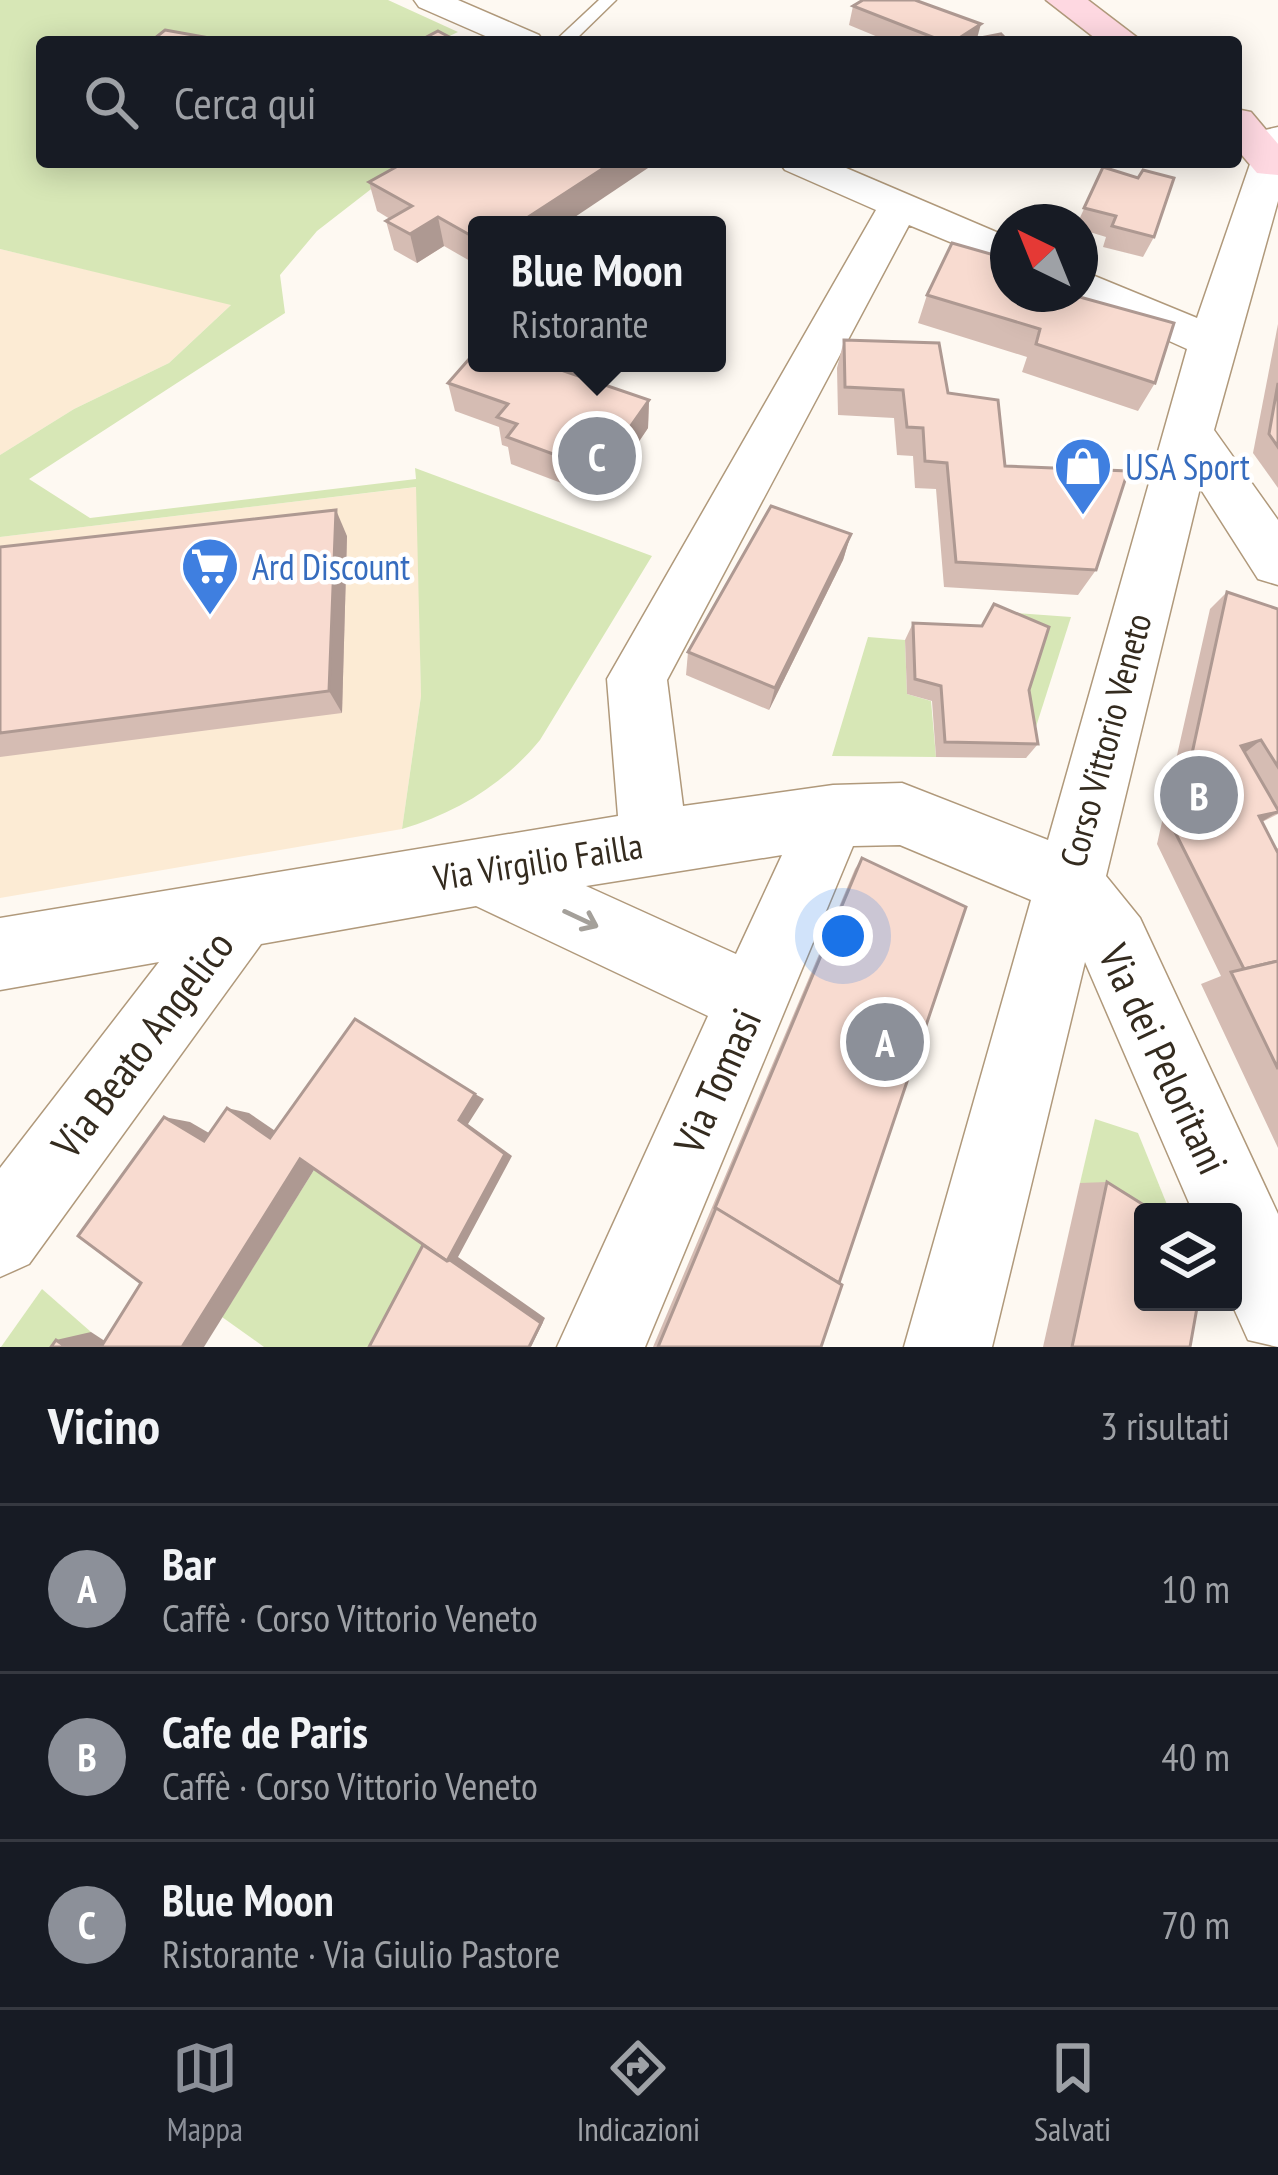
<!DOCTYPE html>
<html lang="it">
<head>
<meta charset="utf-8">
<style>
  body { margin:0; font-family:"PT Sans Narrow",sans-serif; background:#20242c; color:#f1f3f6 }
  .controls { position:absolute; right:36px; bottom:36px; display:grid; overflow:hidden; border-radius:12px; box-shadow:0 6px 30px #0003 }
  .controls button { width:108px; height:108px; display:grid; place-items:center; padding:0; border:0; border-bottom:3px solid #363941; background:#171b24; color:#f1f3f6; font:60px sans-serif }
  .compass { position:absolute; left:990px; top:204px; width:108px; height:108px; border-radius:50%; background:#171b24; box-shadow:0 6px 30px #0003; rotate:317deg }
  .you { position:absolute; left:843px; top:936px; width:42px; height:42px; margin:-30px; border:9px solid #fff; border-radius:50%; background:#1a73e8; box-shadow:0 0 0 18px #1a73e833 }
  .badge { display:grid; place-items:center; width:78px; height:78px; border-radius:50%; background:#8c9099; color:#fff; font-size:39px; font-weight:700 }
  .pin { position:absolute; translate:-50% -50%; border:6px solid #fff; box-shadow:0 3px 12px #0006 }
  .popup { position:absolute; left:468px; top:216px; width:258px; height:156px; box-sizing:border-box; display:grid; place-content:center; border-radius:12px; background:#171b24; filter:drop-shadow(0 3px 9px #0005); font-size:39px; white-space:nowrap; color:#9ea1a6 }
  .popup b { font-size:45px; color:#f1f3f6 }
  .popup::after { content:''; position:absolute; left:50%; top:100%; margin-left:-24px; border:24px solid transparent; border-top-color:#171b24 }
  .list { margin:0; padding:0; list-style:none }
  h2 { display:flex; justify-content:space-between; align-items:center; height:156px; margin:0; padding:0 48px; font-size:51px }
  h2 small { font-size:39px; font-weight:400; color:#9ea1a6 }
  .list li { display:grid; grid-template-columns:78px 1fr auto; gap:36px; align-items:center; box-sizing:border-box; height:168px; padding:0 48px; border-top:3px solid #363941 }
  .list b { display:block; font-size:45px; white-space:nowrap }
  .list p { margin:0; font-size:39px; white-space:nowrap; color:#9ea1a6 }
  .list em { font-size:39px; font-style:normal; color:#9ea1a6 }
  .icon { flex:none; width:66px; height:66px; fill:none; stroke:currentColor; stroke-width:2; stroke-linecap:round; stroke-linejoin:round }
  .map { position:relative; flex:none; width:1278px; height:1347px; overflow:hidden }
  .search { position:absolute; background:#171b24; box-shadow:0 6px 30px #0003; left:36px; right:36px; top:36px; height:132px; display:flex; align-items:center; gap:30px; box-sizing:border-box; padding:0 42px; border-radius:12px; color:#9ea1a6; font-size:45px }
  .sheet { height:660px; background:#171b24 }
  nav { display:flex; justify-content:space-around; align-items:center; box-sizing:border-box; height:168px; border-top:3px solid #363941; background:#171b24; font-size:33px; color:#9ea1a6 }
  nav a { display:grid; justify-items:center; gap:6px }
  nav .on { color:#8c9099 }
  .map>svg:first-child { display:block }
</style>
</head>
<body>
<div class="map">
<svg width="1278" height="1347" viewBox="0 0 1278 1347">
  <rect width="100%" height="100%" fill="#fef9f2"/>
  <g fill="#fcebd4">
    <polygon points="0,249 232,304 169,363 74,409 0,455"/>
    <polygon points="417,487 421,696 402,829 0,898 0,537"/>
  </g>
  <g fill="#d7e7b6">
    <path d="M0,0H388L458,32L437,42H42V162H406L317,231L280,275L285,313L29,479L90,518L416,479L415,468L652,556L540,740C504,784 456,813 402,829L421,696L416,487L0,537V455L74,409L169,363L231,305L0,249Z"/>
    <polygon points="1004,612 1071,617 1026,758"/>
    <polygon points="868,637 905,640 907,694 931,701 936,757 832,756"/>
    <polygon points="1095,1119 1138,1133 1170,1212 1143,1212 1080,1183"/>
    <polygon points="319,1162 434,1240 377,1347 264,1347 222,1317"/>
    <polygon points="42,1289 91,1332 81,1347 1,1347"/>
  </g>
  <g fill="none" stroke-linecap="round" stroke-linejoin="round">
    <defs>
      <polygon id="lane" points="599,0 616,0 573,42 554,42"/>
      <g id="street">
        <polygon points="414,0 458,0 539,35 544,42 499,42 419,7"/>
        <path d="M1278,127V201L1214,430L1278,520V585L1258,579L1200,488L1106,876L1140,918L1278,1214V1347L1248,1340L1231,1302L1233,1212H1193L1085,962L992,1347H904L1031,900L900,845L853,846L645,1347H557L708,1016L476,906L261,944L29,1264L0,1277V1168L159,962L0,990V918L618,816L607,679L876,210L785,170L779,162H832L1008,237V266L909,225L667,680L683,806L833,785L902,783L1048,840L1187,349L1065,294H1080V270L1197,318L1259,138L1265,130ZM782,855L736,954L586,886Z"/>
      </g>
      <g id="secondary">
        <polygon points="1046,0 1088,0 1143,42 1100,42"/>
        <polygon points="1236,109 1251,112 1278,144 1278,175 1257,173 1236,148"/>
      </g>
    </defs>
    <use href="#lane" stroke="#b0997b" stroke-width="3"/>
    <use href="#street" stroke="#b0997b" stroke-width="3"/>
    <use href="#secondary" stroke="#b0997b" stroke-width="3"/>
    <use href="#lane" fill="#fff" fill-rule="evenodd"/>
    <use href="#street" fill="#fff" fill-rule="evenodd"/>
    <use href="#secondary" fill="#fed8e1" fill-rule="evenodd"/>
  </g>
  <g fill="#d5bcb3">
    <polygon points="853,6 976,39 1009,42 890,42 849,25"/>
    <polygon points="1103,167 1154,237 1143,257 1103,247 1106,237 1080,229 1080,222 1078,222"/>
    <polygon points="369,182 477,225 477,265 444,246 417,263 394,250 386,221 390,219 377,211"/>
    <polygon points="952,243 1155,383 1138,411 1022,372 1027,357 918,323 927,295"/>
    <polygon points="1278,324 1278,488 1253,453"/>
    <polygon points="844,340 948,393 1005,466 1096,570 1078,595 944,587 936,489 915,488 913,456 897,455 894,418 838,415 837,368"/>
    <polygon points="477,363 573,363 574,375 649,400 648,428 601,498 511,464 508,447 502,445 499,427 455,411 448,383"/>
    <polygon points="851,534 843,560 769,710 686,675 688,652"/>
    <polygon points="347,536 342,713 0,757 0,547"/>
    <polygon points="1227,592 1278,609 1278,814 1262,822 1276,849 1278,848 1278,1148 1201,984 1221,976 1157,844 1210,609"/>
    <polygon points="913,623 1029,690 1038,744 1026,758 936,757 932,701 907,694 905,640"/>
    <polygon points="862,858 839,1283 821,1347 653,1347 855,869"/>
    <polygon points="1107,1182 1143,1212 1190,1347 1043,1347 1080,1183"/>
  </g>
  <g fill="#ae9992">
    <polygon points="981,24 976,42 953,42"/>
    <polygon points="613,162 657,162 563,225 516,225"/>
    <polygon points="438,217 444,246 417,263 410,234"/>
    <polygon points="567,363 573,363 574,384 561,370"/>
    <polygon points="649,400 648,428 601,498 599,471"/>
    <polygon points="336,510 347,536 342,713 329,691"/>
    <polygon points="851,534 843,560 769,710 775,688"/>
    <polygon points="1261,740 1242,755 1241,746"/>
    <polygon points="1278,812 1258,824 1259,816"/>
    <polygon points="475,1094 484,1099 468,1124 512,1156 458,1257 545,1318 531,1347 447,1261 459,1120"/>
    <polygon points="227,1108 249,1113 290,1141 270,1138"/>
    <polygon points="164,1117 190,1122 228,1144 204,1141"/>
    <polygon points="300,1159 319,1162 204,1347 182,1347"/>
    <polygon points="91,1332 114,1347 66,1347 56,1340"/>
  </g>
  <g fill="#f8dbd0" stroke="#ae9992" stroke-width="3">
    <polygon points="863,0 915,0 981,24 953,42 945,42 853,6"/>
    <polygon points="165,30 221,40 218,42 150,42"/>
    <polygon points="438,31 459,42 417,42"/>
    <polygon points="1001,34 1009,42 960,42"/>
    <polygon points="405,162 613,162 516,225 477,225 477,239 438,217 410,234 386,221 412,206 369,182"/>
    <polygon points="1103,167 1138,178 1143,170 1174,178 1154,237 1112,226 1116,216 1084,208"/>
    <polygon points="952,243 1008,259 1008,294 1069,294 1174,323 1155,383 1036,344 1040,329 927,295"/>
    <polygon points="844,340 939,343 948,393 998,400 1005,466 1128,471 1096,570 956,562 947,463 925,461 923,428 907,427 903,390 845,387"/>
    <polygon points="477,350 477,363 567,363 561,370 649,400 599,471 507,437 517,424 497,417 508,404 448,383"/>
    <polygon points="1278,383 1278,447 1269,434"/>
    <polygon points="771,506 851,534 775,688 688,652"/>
    <polygon points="336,510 329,691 0,733 0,547"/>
    <polygon points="1227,592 1278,609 1278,767 1261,740 1241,746 1278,810 1278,812 1259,816 1278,853 1278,961 1244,969 1175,832"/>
    <polygon points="994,604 1049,627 1029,690 1038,744 945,742 941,686 915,679 913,623 982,626"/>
    <polygon points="862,858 966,907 839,1283 715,1208"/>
    <polygon points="1278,961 1278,1069 1231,972"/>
    <polygon points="355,1019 475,1094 459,1120 505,1154 447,1261 300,1159 182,1347 101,1347 141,1283 78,1236 164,1117 204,1141 227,1108 270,1138"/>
    <polygon points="1107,1182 1155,1212 1143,1212 1143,1302 1198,1302 1190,1347 1072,1347"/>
    <polygon points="716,1208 842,1285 821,1347 658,1347"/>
    <polygon points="423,1245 447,1261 450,1260 541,1323 529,1347 369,1347"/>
    <polygon points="56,1340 66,1347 51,1347"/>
  </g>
  <defs><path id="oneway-shaft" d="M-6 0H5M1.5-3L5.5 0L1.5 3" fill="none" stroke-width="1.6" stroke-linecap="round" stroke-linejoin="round" transform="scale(3)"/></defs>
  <use stroke="#a4a09a" href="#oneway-shaft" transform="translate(581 919) rotate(25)"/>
  <defs>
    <symbol id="shop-pin" viewBox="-11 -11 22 30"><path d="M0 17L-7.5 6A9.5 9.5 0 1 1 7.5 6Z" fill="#3f7fe0" stroke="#fff"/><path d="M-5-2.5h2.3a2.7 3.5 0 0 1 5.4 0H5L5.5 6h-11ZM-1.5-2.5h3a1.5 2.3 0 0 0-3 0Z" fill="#fff"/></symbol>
    <symbol id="supermarket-pin" viewBox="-11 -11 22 30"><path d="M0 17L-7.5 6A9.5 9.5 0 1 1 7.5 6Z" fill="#3f7fe0" stroke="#fff"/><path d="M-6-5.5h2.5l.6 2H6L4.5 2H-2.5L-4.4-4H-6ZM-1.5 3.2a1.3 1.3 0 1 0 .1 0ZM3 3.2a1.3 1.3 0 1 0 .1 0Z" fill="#fff"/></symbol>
  </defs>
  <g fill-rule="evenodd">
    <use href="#shop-pin" x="1050" y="433" width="66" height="90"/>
    <use href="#supermarket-pin" x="177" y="533" width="66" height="90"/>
  </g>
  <g text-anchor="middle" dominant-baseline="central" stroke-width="9" stroke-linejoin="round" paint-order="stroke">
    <g font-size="36" fill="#366cbe" stroke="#fff" text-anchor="start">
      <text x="1125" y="466">USA Sport</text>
      <text x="252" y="566">Ard Discount</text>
    </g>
    <g font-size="36" fill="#342b1f" stroke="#fff">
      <text transform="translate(1105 740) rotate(-75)">Corso Vittorio Veneto</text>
      <text transform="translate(538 861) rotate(-9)">Via Virgilio Failla</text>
    </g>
    <g font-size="42" fill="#342b1f" stroke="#fff">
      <text transform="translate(142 1044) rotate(-53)">Via Beato Angelico</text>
      <text transform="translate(1164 1059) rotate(65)">Via dei Peloritani</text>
      <text transform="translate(717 1081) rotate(-66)">Via Tomasi</text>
    </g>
  </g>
</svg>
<div class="controls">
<button><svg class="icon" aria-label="layers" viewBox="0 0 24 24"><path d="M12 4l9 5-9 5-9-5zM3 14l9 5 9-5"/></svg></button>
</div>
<svg class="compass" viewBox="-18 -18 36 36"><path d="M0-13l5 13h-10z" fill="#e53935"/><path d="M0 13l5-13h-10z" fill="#9ea1a6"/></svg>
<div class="you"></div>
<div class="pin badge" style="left:885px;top:1042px">A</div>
<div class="pin badge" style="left:1199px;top:795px">B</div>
<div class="pin badge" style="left:597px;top:456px">C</div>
<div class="popup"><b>Blue Moon</b>Ristorante</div>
<div class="search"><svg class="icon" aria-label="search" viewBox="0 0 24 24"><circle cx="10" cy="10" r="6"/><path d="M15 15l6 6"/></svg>Cerca qui</div>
</div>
<section class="sheet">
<h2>Vicino<small>3 risultati</small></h2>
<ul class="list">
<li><span class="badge">A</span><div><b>Bar</b><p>Caffè · Corso Vittorio Veneto</p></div><em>10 m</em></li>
<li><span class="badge">B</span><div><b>Cafe de Paris</b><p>Caffè · Corso Vittorio Veneto</p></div><em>40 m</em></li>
<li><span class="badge">C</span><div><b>Blue Moon</b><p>Ristorante · Via Giulio Pastore</p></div><em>70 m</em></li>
</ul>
</section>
<nav>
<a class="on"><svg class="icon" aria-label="map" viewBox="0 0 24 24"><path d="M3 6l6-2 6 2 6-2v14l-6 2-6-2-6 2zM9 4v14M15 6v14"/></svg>Mappa</a>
<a><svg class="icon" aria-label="directions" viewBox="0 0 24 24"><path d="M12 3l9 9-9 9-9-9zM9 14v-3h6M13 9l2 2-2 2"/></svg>Indicazioni</a>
<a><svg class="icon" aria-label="saved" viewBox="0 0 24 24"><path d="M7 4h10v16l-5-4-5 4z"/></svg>Salvati</a>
</nav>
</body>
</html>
